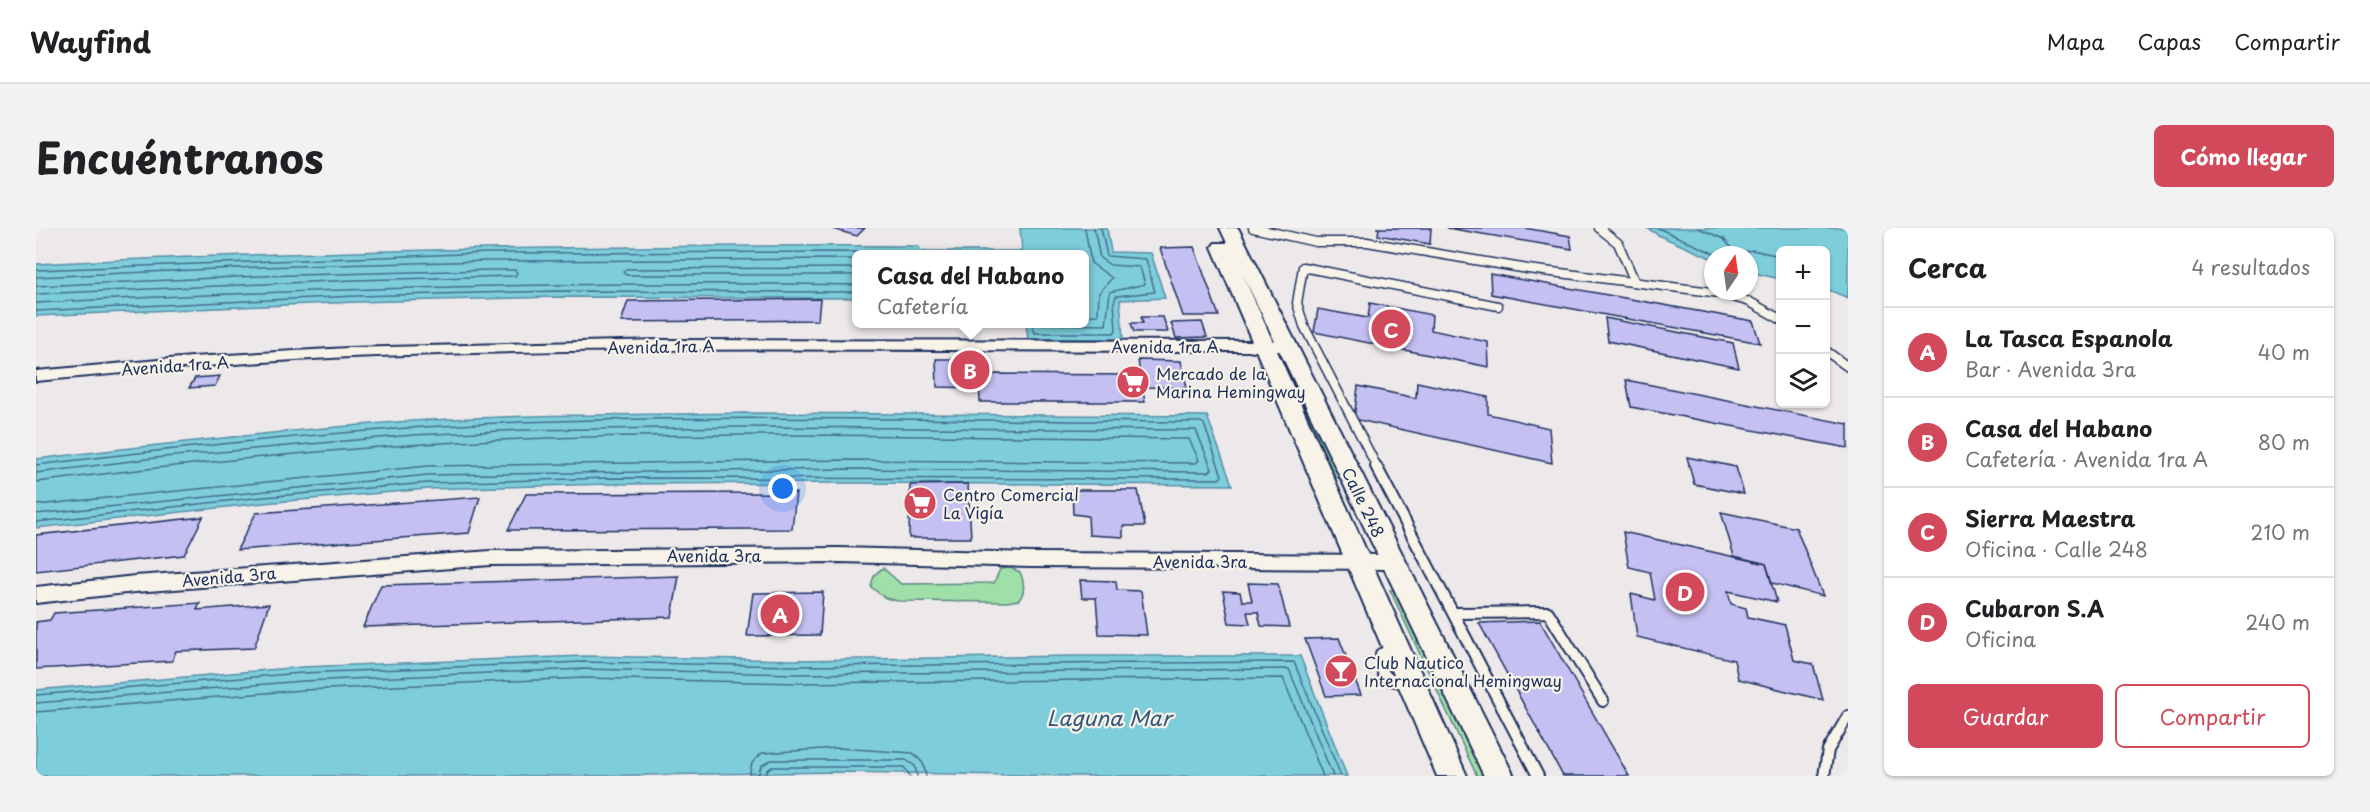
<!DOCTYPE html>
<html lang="es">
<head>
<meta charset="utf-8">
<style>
  body { margin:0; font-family:"Playpen Sans",sans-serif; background:#f2f2f2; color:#202124 }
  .controls { position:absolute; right:18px; top:18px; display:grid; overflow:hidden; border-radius:9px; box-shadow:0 2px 4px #0004 }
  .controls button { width:54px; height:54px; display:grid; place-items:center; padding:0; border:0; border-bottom:2px solid #e0e0e0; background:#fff; color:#202124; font:30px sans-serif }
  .compass { position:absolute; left:1668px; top:18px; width:54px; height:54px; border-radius:50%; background:#fff; box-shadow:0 2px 4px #0004; rotate:13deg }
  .you { position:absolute; left:747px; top:261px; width:21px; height:21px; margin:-15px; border:4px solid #fff; border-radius:50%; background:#1a73e8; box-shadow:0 0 0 9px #1a73e833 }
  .badge { display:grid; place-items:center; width:39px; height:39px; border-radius:50%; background:#d1495b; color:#fff; font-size:20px; font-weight:700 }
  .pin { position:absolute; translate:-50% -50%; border:3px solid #fff; box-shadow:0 2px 6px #0006 }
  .popup { position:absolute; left:816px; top:22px; width:237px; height:78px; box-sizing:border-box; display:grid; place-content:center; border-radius:9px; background:#fff; filter:drop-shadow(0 2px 4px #0005); font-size:20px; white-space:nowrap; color:#757577 }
  .popup b { font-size:22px; color:#202124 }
  .popup::after { content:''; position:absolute; left:50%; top:100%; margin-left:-12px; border:12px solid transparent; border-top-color:#fff }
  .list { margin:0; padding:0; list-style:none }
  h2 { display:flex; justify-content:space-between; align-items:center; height:78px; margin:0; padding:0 24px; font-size:26px }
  h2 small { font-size:20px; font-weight:400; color:#757577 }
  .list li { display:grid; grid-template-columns:39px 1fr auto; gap:18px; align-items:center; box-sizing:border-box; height:90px; padding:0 24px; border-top:2px solid #e0e0e0 }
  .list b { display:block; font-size:22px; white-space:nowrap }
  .list p { margin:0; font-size:20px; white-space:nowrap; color:#757577 }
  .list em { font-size:20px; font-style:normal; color:#757577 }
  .actions { display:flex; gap:12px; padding:18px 24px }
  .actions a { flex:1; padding:14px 0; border:2px solid #d1495b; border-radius:9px; text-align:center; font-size:21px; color:#d1495b }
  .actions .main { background:#d1495b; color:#fff }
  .icon { flex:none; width:33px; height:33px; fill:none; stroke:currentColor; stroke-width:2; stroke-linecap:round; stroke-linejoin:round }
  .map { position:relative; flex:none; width:1812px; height:548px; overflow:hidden; border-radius:9px }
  header { display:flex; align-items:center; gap:36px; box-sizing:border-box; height:84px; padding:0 30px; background:#fff; border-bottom:2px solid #e0e0e0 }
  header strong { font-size:28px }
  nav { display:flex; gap:33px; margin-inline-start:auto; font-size:21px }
  .intro { display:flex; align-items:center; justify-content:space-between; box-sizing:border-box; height:144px; padding:0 36px }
  h1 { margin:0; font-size:42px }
  .button { padding:15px 27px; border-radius:9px; background:#d1495b; color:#fff; font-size:21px; font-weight:700 }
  main { display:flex; gap:36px; padding:0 36px }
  aside { flex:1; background:#fff; border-radius:9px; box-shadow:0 2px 4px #0004 }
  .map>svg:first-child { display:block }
</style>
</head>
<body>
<header>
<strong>Wayfind</strong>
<nav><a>Mapa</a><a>Capas</a><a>Compartir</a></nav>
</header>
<div class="intro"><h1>Encuéntranos</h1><a class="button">Cómo llegar</a></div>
<main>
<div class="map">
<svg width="1812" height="548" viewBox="0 0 1812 548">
  <rect width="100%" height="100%" fill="#ede9ea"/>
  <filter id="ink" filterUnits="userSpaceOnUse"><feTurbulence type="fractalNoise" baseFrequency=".0167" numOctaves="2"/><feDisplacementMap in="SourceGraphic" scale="12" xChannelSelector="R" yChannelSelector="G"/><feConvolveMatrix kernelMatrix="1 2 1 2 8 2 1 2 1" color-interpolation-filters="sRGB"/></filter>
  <g filter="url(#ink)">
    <g fill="#9fdfa8" stroke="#5d8783" stroke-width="1.5">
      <polygon points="1249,139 1253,139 1306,250 1300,250"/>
      <path d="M847,340L865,356L958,355L964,341L975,340L984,344C988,354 990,363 983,372L971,374L862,373L849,370L835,359C836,350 839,345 847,340Z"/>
      <polygon points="1354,362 1360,363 1448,548 1441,548"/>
    </g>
    <g fill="#7ecddb" stroke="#568ea9" stroke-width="1.5">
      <path d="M984,0H1071L1075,24L1115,25L1129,70L1084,72L1087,111H992L990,96H1048V27H820V70L521,69L320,74L0,88V36C294,21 588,17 882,18L885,23H986Z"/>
      <polygon points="1611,0 1812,0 1812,70 1790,61 1790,22 1744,22 1744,51 1713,44 1713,27 1677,27 1677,31 1624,8"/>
      <path d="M708,185L1171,188L1196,257L815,255L574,256L392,261L228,275L0,300V231C125,216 250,202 376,193C487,186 598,187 708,185Z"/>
      <polygon points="547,428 759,432 1035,428 1264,428 1311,548 1036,548 807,544 545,548 0,548 0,462 266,439"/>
    </g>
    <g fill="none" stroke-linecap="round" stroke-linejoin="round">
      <g stroke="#436e90" stroke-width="1.5">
        <polyline points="1622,0 1681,27"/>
        <polyline points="1662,0 1688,11 1700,26 1716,22 1744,28"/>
        <polyline points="820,40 590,41 587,44 590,47 820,47"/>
        <polyline points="0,42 453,25 877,24 880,27"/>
        <polyline points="0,49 224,39 453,33 820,31"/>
        <polyline points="0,58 224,48 454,42 479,42 481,45 479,48 319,52 0,66"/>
        <path d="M0,75C273,61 546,52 820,57"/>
        <polyline points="0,83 320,68 521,63 820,64"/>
        <polyline points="1048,88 1062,87 1063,65 1076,50 1055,35 1049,0"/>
        <polyline points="996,96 999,105 1078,105 1080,102 1078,74 1080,68 1119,64 1110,31 1071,28 1065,0"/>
        <polyline points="1004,96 1070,97 1074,64 1109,56 1104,39 1074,37 1064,30 1058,0"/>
        <path d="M0,237C161,217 323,200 485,194C711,186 938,193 1165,194L1168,196L1186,248L1183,251L574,250L392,255L228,269L0,294"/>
        <polyline points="0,245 127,229 377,207 488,202 709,199 1160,202 1176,241 1173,244 815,241 392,247 0,286"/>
        <path d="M0,254C161,234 323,217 486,211C708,203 931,209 1153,211L1163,232L1160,235L814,232L392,238L0,277"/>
        <polyline points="0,467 266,445 547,434 759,438 1258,434 1305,548"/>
        <polyline points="0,475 267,453 548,441 759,446 1253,441 1297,548"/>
        <polyline points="0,484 267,462 548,450 759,455 1247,450 1287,548"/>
        <polyline points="713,548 716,535 726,525 802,520 877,525 887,535 890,548"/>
        <polyline points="722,548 725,538 735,532 870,532 879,538 881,548"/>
        <polyline points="730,548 731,542 736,539 868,539 874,548"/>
      </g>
    </g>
    <g fill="#c5c0f2" stroke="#1b2f5e" stroke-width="1.5">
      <polygon points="793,0 829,0 821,8"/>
      <polygon points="1340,0 1395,0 1394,16 1342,7 1343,0"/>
      <polygon points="1411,0 1488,0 1534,8 1536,21"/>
      <polygon points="1158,19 1183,88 1147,88 1124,20"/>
      <polygon points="1454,46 1717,93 1724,115 1455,66"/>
      <polygon points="784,71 782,92 585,94 592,73"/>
      <polygon points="1334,75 1396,87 1395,102 1452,114 1453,139 1278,104 1282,81 1332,90"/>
      <polygon points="1105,89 1127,89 1132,104 1098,104 1095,95 1107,95"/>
      <polygon points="1569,90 1697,115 1703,140 1572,113"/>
      <polygon points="1166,94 1171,109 1140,110 1135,95"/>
      <polygon points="900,131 942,131 943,160 901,159"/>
      <polygon points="1102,132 1145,133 1151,160 1106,159"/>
      <polygon points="943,146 1104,147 1109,174 944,174"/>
      <polygon points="184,148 179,158 153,160 159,150"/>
      <polygon points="1590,152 1812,196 1812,220 1595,179"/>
      <polygon points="1381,154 1452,169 1452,186 1513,200 1516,235 1318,191 1322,158 1380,170"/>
      <polygon points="1651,229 1700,239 1708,266 1658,256"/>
      <polygon points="932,256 935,310 873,310 874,257"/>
      <polygon points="1036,262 1102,262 1109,298 1087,298 1087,309 1053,307 1052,288 1037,286"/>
      <polygon points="760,265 756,301 472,302 490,266"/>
      <polygon points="444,269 433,305 201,322 220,285"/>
      <polygon points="1685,284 1760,300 1787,368 1736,355 1730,336 1698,328"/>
      <polygon points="167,289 148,327 0,343 0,307"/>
      <polygon points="1587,304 1730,336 1741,374 1692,363 1695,376 1710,380 1712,389 1749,397 1758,432 1777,436 1787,472 1702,451 1698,432 1601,409 1595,366 1619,372 1614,344 1593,339"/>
      <polygon points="643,348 636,389 327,399 345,357"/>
      <polygon points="1044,352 1080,353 1081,362 1105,363 1111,407 1063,406 1060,370 1046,370"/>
      <polygon points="1212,355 1242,356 1253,399 1225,398 1222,384 1211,384 1214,396 1193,395 1187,363 1204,364 1206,373 1216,373"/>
      <polygon points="787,364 784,407 711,408 717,365"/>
      <polygon points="164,375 161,382 233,376 218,420 140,423 136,433 0,441 0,394 14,392 18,385"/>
      <polygon points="1504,393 1593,548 1527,548 1443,395"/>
      <polygon points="1303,410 1325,467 1290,468 1269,411"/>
    </g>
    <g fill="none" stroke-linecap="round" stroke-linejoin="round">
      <defs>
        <g id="service-far1">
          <polyline points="1217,0 1280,14 1331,14 1492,41 1684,65 1714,74 1744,91"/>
          <polyline points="1563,0 1582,15 1599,54"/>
          <polyline points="1790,123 1812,139"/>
          <polyline points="1341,239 1268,98 1261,75 1267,39 1462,78"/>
        </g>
        <g id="service">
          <polyline points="1340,238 1502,548"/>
          <polyline points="1419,385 1512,384 1567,473"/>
          <polyline points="1358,421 1345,426 1347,445 1354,452 1373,456"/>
          <polyline points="1788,548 1792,522 1812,488"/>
        </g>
        <g id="minor">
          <path d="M625,112L1251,113L1259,118L1251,123C939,124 626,116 314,129C209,134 104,143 0,153V143L156,129L312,120Z"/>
          <polygon points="803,320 995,325 1358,327 1365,329 1368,334 1365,339 1358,341 995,339 803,334 455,337 99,364 0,375 0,359 99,348 455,323"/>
        </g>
        <polygon id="tertiary" points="1184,0 1202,0 1478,548 1448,548 1207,47 1431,548 1401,548 1176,19 1179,15 1191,15"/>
      </defs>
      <use href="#service-far1" stroke="#1b2f5e" stroke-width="11"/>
      <use href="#service" stroke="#1b2f5e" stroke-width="14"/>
      <use href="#minor" stroke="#1b2f5e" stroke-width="4"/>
      <use href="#tertiary" stroke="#1b2f5e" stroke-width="4"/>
      <use href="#service-far1" stroke="#f7f3e8" stroke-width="8"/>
      <use href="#service" stroke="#f7f3e8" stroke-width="10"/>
      <use href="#minor" fill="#f7f3e8" fill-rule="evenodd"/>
      <use href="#tertiary" fill="#f7f3e8" fill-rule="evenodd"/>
    </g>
  </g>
  <defs>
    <symbol id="supermarket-disc" viewBox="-11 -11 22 22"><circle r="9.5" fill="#d1495b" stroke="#f7f3e8"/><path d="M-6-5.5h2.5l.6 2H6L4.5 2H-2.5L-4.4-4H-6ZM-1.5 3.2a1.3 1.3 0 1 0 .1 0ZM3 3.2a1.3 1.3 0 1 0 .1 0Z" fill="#fff"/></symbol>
    <symbol id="bar-disc" viewBox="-11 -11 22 22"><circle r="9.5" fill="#d1495b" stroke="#f7f3e8"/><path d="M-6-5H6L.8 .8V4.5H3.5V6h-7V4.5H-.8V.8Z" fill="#fff"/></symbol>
  </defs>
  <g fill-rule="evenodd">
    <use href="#supermarket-disc" x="1078" y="135" width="38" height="38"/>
    <use href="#supermarket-disc" x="865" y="256" width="38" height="38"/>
    <use href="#bar-disc" x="1286" y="424" width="38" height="38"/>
  </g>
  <g text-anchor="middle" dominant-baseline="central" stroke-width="4.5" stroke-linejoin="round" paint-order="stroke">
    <g font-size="16" fill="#1b2f5e" stroke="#f7f3e8">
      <text transform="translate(625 118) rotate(-1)">Avenida 1ra A</text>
      <text x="1129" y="118">Avenida 1ra A</text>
      <text transform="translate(139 137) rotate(-4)">Avenida 1ra A</text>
      <text transform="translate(1328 274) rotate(64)">Calle 248</text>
      <text x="678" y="327">Avenida 3ra</text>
      <text x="1164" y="333">Avenida 3ra</text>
      <text transform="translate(193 348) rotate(-5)">Avenida 3ra</text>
    </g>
    <g font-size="16" fill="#1b2f5e" stroke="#f7f3e8" text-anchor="start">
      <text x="1120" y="145">Mercado de la<tspan x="1120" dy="18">Marina Hemingway</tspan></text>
      <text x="907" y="266">Centro Comercial<tspan x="907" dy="18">La Vigía</tspan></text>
      <text x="1328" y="434">Club Nautico<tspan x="1328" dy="18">Internacional Hemingway</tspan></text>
    </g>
    <g font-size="21" font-style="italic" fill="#34567d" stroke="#f7f3e8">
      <text x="1073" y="489">Laguna Mar</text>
    </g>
  </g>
</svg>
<div class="controls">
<button>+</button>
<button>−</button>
<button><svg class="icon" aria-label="layers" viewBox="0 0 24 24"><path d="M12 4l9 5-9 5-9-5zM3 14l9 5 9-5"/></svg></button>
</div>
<svg class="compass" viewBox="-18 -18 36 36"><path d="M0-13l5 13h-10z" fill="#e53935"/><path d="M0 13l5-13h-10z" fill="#757577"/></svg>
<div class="you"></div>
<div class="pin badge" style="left:744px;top:386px">A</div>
<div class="pin badge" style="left:934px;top:142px">B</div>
<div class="popup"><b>Casa del Habano</b>Cafetería</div>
<div class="pin badge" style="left:1355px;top:101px">C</div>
<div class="pin badge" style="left:1649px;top:364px">D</div>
</div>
<aside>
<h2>Cerca<small>4 resultados</small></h2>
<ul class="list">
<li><span class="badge">A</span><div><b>La Tasca Espanola</b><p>Bar · Avenida 3ra</p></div><em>40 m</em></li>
<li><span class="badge">B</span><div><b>Casa del Habano</b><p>Cafetería · Avenida 1ra A</p></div><em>80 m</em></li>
<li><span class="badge">C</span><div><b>Sierra Maestra</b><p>Oficina · Calle 248</p></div><em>210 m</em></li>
<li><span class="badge">D</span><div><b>Cubaron S.A</b><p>Oficina</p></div><em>240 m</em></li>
</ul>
<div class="actions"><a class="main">Guardar</a><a>Compartir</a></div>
</aside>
</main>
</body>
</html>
